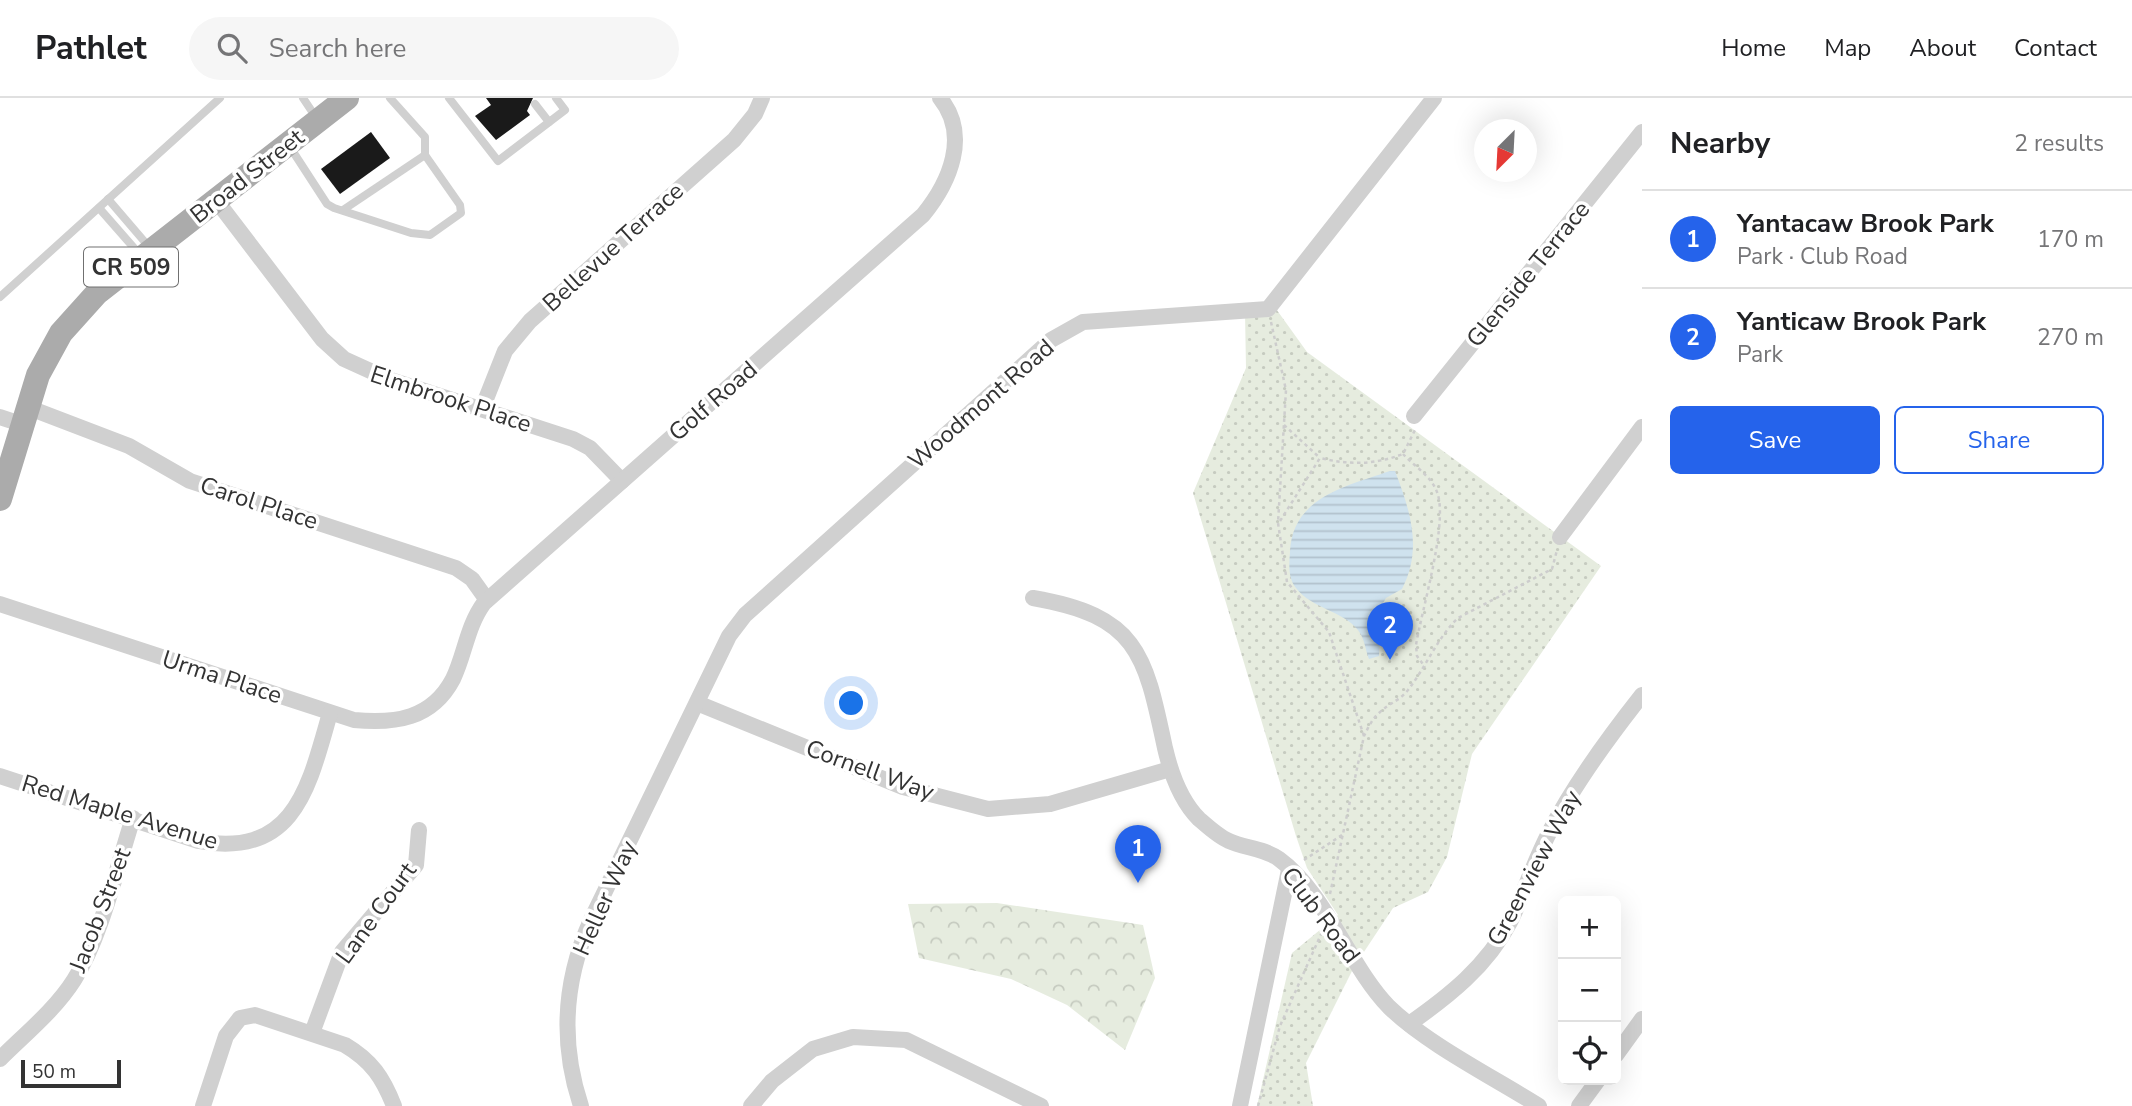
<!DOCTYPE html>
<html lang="en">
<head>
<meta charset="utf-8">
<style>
  body { margin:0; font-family:"Nunito Sans",sans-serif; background:#f6f6f6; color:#202124 }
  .controls { position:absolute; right:21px; bottom:21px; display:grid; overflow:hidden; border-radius:10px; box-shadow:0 7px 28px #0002 }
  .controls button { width:63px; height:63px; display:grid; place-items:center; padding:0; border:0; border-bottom:2px solid #e0e0e0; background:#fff; color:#202124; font:35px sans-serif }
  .compass { position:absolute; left:1474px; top:21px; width:63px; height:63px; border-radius:50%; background:#fff; box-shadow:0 7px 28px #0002; rotate:204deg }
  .scale { position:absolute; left:21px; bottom:18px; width:100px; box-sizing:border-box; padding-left:7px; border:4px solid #333; border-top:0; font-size:19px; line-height:24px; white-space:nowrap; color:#333; -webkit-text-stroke:5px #fff; paint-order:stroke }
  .you { position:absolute; left:852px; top:606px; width:24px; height:24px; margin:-18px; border:5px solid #fff; border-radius:50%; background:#1a73e8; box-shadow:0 0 0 10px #1a73e833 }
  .badge { display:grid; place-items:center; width:46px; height:46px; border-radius:50%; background:#2563eb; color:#fff; font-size:23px; font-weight:700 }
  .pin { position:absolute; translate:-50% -58px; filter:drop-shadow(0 2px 4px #0008) }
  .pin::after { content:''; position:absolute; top:37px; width:24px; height:21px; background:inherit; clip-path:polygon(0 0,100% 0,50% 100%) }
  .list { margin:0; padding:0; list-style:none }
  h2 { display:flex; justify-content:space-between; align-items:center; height:91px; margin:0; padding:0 28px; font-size:30px }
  h2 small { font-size:23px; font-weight:400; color:#757577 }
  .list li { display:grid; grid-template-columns:46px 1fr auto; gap:21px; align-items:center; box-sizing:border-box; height:98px; padding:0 28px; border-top:2px solid #e0e0e0 }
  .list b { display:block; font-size:26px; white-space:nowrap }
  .list p { margin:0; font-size:23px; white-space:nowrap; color:#757577 }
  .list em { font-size:23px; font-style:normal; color:#757577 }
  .actions { display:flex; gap:14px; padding:21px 28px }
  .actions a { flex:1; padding:16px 0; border:2px solid #2563eb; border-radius:10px; text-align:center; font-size:24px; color:#2563eb }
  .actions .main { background:#2563eb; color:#fff }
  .icon { flex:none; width:38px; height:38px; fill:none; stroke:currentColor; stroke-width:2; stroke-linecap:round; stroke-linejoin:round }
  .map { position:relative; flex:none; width:1642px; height:1008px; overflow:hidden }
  header { display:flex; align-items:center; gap:42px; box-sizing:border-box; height:98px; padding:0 35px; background:#fff; border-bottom:2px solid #e0e0e0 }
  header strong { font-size:33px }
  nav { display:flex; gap:38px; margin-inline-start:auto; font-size:24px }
  .search { width:490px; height:63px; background:#f6f6f6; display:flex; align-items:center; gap:18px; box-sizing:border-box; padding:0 24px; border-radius:38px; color:#757577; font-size:26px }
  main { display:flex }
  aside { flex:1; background:#fff }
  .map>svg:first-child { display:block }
</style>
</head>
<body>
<header>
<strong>Pathlet</strong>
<div class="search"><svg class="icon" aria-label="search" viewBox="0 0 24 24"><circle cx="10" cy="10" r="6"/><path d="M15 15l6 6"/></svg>Search here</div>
<nav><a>Home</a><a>Map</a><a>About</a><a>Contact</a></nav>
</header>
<main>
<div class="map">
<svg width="1642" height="1008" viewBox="0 0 1642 1008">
  <defs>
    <pattern id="forest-crowns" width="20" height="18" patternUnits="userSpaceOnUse" patternTransform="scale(1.75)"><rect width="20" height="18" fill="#e6ecdf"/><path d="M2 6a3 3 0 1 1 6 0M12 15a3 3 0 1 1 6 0" fill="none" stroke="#c6cbc0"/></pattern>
    <pattern id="park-dots" width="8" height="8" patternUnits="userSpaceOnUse" patternTransform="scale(1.75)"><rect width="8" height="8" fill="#e6ecdf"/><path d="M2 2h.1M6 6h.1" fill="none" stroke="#c6cbc0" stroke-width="1.8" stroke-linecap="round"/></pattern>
    <pattern id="water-rules" width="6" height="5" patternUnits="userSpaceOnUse" patternTransform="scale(1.75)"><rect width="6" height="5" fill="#cfe2ee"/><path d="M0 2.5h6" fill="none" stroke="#b2c2cd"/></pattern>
  </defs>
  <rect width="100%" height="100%" fill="#fff"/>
  <polygon fill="url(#forest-crowns)" points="997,805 1143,827 1155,880 1125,952 1067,907 1011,881 919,860 908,806"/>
  <polygon fill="url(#park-dots)" points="1269,201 1307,254 1601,468 1472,656 1447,759 1428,794 1393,810 1354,869 1306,965 1313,1008 1257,1008 1292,855 1338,817 1307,770 1296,738 1193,395 1246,270 1245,215"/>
  <path fill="url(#water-rules)" d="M1390,373H1395C1410,412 1423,451 1402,491L1386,500L1382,507L1379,558L1369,561C1365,551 1365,541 1358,532C1342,512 1312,511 1296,490C1288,480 1289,467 1290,454C1292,399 1347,388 1390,373Z"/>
  <g fill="#1a1a1a">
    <polygon points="486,0 533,0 527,13 530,17 496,42 475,18 491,7"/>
    <polygon points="371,34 390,60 340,96 321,71"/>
  </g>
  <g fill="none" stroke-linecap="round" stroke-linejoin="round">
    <g stroke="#cdcdcd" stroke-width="2.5" stroke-dasharray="3.5 3.5" stroke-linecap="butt">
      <polyline points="1271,224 1286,292 1278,425 1287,484 1329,534 1364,638"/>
      <polyline points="1284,327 1320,360"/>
      <path d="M1403,356C1415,369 1433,379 1438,397C1447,429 1422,511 1416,547L1417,558L1425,569"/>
      <path d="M1280,423L1320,360C1350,367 1374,367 1403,356L1416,330"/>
      <polyline points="1304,762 1342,737"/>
      <path d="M1330,796L1364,638C1368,630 1372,621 1379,615C1389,605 1398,604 1408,592C1426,569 1437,540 1458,520L1552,471L1557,452"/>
      <polyline points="1258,1008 1280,928 1322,834"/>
    </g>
    <g stroke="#d0d0d0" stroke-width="8">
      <polyline points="303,0 317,21"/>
      <polyline points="449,0 498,63 565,12 556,0"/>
      <polyline points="535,6 549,24"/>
      <polyline points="290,49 327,106 334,110 411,135 430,137 461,115 460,107 425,57 425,39 390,0"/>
      <polyline points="108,101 150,150"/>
      <polyline points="99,110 141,158"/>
      <polyline points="343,112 425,57"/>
      <polyline points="0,199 220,0"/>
    </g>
    <g stroke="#d0d0d0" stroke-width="16">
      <polyline points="216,102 322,241 344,261 388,281 573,341 590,350 622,383"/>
      <polyline points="27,309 129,348 190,383 456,470 472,481 487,502"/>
      <polyline points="482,311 505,253 530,223 734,42 755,16 762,0"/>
      <polyline points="1414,318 1642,34"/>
      <polyline points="0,319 21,326"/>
      <polyline points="1560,439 1642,329"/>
      <path d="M1033,500C1138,518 1145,556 1165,650C1171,676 1180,702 1199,721C1207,728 1219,739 1229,743C1244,750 1264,750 1279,761C1326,795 1349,868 1389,909C1427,946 1493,979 1539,1008"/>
      <path d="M0,506L354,622C395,626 432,621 453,581C465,556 467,528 484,505L923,117C950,84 970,37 940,0"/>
      <polyline points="697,605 903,689 988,711 1050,706 1170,671"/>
      <path d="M0,678L198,743C295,761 309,688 330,615"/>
      <path d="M1409,926C1449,898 1487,868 1510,824C1524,795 1534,764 1549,735C1574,686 1608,640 1642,597"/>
      <polyline points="312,935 342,854 416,767 419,732"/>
      <polyline points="1616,957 1642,921"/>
      <path d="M0,961C25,936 55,912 74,882C101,840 117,769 133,720"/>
      <path d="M203,1008L226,938L240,920L255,917L345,947C372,963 383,980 394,1008"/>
      <path d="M581,1008C560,945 564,882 591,822L729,538L745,517L1051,242L1083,224L1268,211L1434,0"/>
      <polyline points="751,1008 772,983 813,951 853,939 906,942 1041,1008"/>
      <polyline points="1240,1008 1289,772"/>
      <polyline points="1579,1008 1598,982"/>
    </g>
    <polyline stroke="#ababab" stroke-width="24" points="0,401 38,277 61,235 97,195 347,0"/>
  </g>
  <g text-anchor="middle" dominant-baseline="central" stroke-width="7" stroke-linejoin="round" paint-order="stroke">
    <rect fill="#fff" stroke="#707070" stroke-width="2" x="84" y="149.5" width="94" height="39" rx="5"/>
    <g font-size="23" font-weight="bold" fill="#333">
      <text x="131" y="169">CR 509</text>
    </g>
    <g font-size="24" fill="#333" stroke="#fff">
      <text transform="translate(247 78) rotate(-38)">Broad Street</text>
      <text transform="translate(613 149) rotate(-42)">Bellevue Terrace</text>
      <text transform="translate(1528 176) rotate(-51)">Glenside Terrace</text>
      <text transform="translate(451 301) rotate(18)">Elmbrook Place</text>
      <text transform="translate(713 303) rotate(-41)">Golf Road</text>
      <text transform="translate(981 306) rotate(-41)">Woodmont Road</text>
      <text transform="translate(259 405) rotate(18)">Carol Place</text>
      <text transform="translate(222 579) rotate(18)">Urma Place</text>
      <text transform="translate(870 672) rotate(20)">Cornell Way</text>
      <text transform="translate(120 714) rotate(17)">Red Maple Avenue</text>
      <text transform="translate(1534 770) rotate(-62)">Greenview Way</text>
      <text transform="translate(605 800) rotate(-66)">Heller Way</text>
      <text transform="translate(100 812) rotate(-69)">Jacob Street</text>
      <text transform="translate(376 815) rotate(-54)">Lane Court</text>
      <text transform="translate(1321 817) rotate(53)">Club Road</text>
    </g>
  </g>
</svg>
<div class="controls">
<button>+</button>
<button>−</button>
<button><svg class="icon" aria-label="locate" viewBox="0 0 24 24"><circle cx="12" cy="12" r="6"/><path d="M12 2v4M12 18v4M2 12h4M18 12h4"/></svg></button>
</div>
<svg class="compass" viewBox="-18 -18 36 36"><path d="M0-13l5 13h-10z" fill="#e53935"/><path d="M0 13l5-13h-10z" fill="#757577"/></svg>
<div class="scale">50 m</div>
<div class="you"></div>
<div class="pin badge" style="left:1138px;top:785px">1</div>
<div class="pin badge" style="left:1390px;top:562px">2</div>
</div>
<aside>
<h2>Nearby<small>2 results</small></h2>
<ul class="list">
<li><span class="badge">1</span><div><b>Yantacaw Brook Park</b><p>Park · Club Road</p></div><em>170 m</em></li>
<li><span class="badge">2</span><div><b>Yanticaw Brook Park</b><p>Park</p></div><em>270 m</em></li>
</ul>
<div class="actions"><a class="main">Save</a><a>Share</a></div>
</aside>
</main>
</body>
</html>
